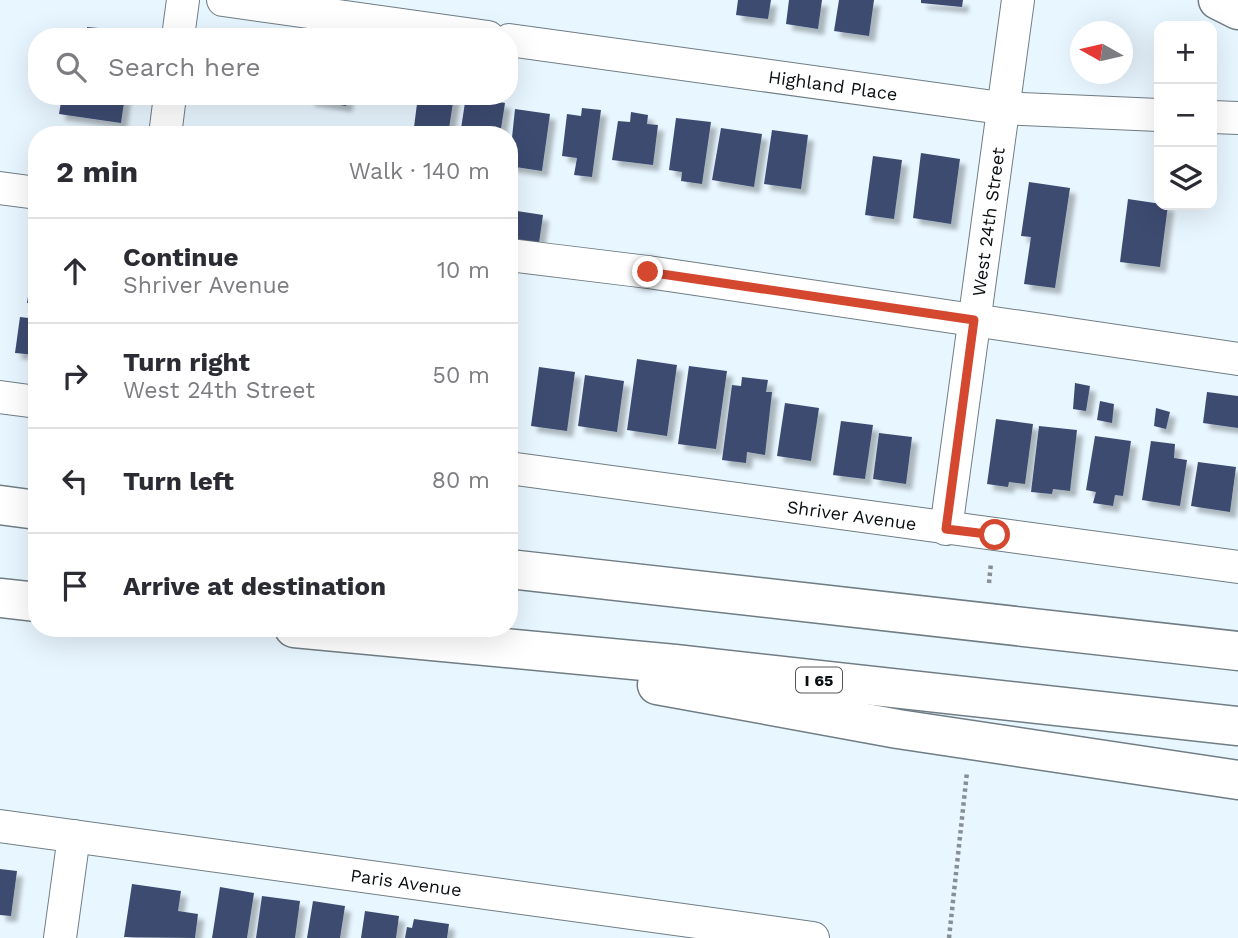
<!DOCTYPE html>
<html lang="en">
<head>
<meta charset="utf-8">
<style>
  body { margin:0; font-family:"Work Sans",sans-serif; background:#f2f2f3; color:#2b2b33 }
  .controls { position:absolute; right:21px; top:21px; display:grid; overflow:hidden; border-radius:14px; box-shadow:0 7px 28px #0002 }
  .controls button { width:63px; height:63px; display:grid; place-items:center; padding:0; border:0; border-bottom:2px solid #e1e1e2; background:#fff; color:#2b2b33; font:35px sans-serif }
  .compass { position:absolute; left:1070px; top:21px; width:63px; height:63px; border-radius:50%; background:#fff; box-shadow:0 7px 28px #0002; rotate:278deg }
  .stop { position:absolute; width:21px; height:21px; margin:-16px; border:5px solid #d44830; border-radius:50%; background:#fff }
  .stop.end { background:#d44830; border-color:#fff; box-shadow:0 2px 7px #0008 }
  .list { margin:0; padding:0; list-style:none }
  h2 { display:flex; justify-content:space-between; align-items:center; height:91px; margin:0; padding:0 28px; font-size:30px }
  h2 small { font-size:23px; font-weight:400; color:#7c7c81 }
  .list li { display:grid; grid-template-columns:46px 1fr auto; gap:21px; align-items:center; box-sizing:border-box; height:105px; padding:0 28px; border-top:2px solid #e1e1e2 }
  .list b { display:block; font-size:26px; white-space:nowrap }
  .list p { margin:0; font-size:23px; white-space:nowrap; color:#7c7c81 }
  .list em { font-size:23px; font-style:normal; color:#7c7c81 }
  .icon { flex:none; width:38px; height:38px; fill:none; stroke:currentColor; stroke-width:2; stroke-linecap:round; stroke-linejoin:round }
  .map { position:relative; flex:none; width:1238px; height:938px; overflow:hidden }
  .search { position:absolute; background:#fff; box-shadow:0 7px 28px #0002; left:28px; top:28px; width:490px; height:77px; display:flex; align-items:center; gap:18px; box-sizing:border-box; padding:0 24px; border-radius:28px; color:#7c7c81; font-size:26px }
  .panel { position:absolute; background:#fff; box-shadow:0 7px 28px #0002; left:28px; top:126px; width:490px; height:511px; border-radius:28px }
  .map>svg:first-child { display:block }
</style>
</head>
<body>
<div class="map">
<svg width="1238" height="938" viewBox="0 0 1238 938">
  <defs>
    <filter id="shadow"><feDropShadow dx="6" dy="6" stdDeviation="2" flood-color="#0004"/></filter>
  </defs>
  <rect width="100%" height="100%" fill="#e8f6ff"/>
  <g fill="#3c4c71" filter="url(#shadow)">
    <polygon points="738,0 771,0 768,19 736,15"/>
    <polygon points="789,0 822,0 818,29 786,24"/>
    <polygon points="839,0 874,0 869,36 834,31"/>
    <polygon points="921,0 963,0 962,7 921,3"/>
    <polygon points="87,27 110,29 110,37 78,37 79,33 87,34"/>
    <polygon points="62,96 125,96 121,123 59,114"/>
    <polygon points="309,96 348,96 346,106 308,100"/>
    <polygon points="418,96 454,96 448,135 413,135"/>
    <polygon points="466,96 505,103 500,135 460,135"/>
    <polygon points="582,108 601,110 592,177 574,175 577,158 562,156 567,114 581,116"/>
    <polygon points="515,109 550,114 542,171 509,166"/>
    <polygon points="631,112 648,115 647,124 658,125 653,165 612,160 618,121 630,122"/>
    <polygon points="676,118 711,122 702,184 681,181 682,172 669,170"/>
    <polygon points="721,128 762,134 754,187 712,180"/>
    <polygon points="772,130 808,135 801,189 764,184"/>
    <polygon points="921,153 960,159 951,224 913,218"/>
    <polygon points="873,156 902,160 894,219 865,215"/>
    <polygon points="1029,182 1070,188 1055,288 1024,284 1031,237 1021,236"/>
    <polygon points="1128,199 1168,205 1160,267 1120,262"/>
    <polygon points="517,211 543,215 539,243 513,239"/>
    <polygon points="32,270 37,271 37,305 27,303"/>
    <polygon points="20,317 37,319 37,355 15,353"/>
    <polygon points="637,359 677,365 667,436 627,430"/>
    <polygon points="689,366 727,371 716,449 678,444"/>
    <polygon points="539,367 575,372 567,431 531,426"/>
    <polygon points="585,375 624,381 617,432 578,426"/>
    <polygon points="742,377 768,380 766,392 772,392 765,455 747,452 746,463 722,460 732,385 741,386"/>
    <polygon points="1075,383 1090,386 1086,411 1073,409"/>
    <polygon points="1207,392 1238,396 1238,428 1203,423"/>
    <polygon points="1100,401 1114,404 1112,423 1097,420"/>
    <polygon points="785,403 819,408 811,461 777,456"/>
    <polygon points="1156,408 1170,412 1166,429 1154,426"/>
    <polygon points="996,419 1033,424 1025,484 1009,482 1008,487 987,484"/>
    <polygon points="841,421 873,425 865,479 833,475"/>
    <polygon points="1039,426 1077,430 1070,491 1053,489 1052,494 1031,492"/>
    <polygon points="879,433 912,437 906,484 873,479"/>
    <polygon points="1095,436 1131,441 1123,496 1115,495 1113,506 1093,503 1096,492 1086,490"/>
    <polygon points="1151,441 1175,444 1174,458 1187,460 1180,506 1142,500"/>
    <polygon points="1198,462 1236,467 1230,512 1191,506"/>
    <polygon points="0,869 17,871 11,916 0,915"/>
    <polygon points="132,884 181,891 178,911 198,914 195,938 124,937"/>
    <polygon points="220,887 254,893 247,938 212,938"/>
    <polygon points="262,896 300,901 295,938 256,938"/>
    <polygon points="313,901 345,906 340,938 307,938"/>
    <polygon points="365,911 399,916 396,938 361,938"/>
    <polygon points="414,919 449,924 447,938 405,938 407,927 412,928"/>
  </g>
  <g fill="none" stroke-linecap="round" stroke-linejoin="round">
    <defs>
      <g id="minor">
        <polyline points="223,0 488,37"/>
        <polyline points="178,37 183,0"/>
        <path id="s1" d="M509,40L1001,108L1159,115"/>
        <polyline points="1212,117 1238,118"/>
        <polyline points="165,135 170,96"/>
        <polyline points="0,188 37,193"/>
        <polyline points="509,255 648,272 1238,359"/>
        <polyline points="0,397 37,402"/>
        <path id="s2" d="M509,468L1238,567"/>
        <path id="s3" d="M946,529L1018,0"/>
        <path id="s4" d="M0,826L813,938"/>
        <polyline points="60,938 74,836"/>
      </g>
      <polyline id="major" points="1218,0 1238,10"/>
      <g id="highway">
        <polyline points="0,505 37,510"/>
        <polyline points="509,569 1238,651"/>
        <polyline points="0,598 37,602"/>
        <polyline points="294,628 675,664 1238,726"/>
        <polyline points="657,685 898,729 1238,780"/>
      </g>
    </defs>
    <use href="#minor" stroke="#707d84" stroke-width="34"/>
    <use href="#major" stroke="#707d84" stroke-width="41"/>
    <use href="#highway" stroke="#707d84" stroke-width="41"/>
    <g stroke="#858f94" stroke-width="4.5" stroke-dasharray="3.5 3.5" stroke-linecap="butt">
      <polyline points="989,583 991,563"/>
      <polyline points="949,938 967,772"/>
    </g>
    <use href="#minor" stroke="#fff" stroke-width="32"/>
    <use href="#major" stroke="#fff" stroke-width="38"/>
    <use href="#highway" stroke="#fff" stroke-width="38"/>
  </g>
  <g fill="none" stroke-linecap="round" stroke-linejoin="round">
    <polyline stroke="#d44830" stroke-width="9" points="648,272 974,320 946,529 995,535"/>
  </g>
  <g text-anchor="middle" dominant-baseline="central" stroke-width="7" stroke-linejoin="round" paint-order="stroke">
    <rect fill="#fff" stroke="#535658" stroke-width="2" x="796" y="667.5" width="46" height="25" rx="5"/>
    <g font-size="16" font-weight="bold" fill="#090e10">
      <text x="819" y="680">I 65</text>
    </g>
    <g font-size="18" fill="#090e10" stroke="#fff">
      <text stroke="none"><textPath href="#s1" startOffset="327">Highland Place</textPath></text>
      <text stroke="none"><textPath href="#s3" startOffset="310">West 24th Street</textPath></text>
      <text stroke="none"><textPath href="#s2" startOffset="346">Shriver Avenue</textPath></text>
      <text stroke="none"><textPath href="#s4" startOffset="410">Paris Avenue</textPath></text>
    </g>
  </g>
</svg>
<div class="controls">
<button>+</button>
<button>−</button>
<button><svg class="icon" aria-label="layers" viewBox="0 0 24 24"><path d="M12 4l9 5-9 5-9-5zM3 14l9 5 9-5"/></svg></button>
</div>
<svg class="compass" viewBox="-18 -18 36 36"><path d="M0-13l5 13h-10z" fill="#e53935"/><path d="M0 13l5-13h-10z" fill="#7c7c81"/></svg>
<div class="stop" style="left:995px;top:535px"></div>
<div class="stop end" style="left:648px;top:272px"></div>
<div class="search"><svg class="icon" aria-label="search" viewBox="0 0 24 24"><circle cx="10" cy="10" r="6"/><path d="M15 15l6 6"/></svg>Search here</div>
<section class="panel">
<h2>2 min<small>Walk · 140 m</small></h2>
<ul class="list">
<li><svg class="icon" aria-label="ahead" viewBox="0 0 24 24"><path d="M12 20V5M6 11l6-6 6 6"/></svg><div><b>Continue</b><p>Shriver Avenue</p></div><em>10 m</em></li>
<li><svg class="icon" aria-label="right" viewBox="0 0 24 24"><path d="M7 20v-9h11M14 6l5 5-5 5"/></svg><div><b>Turn right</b><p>West 24th Street</p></div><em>50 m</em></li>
<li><svg class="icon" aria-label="left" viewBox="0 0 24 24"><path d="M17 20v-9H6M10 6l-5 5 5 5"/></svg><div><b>Turn left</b></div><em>80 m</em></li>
<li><svg class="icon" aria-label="arrive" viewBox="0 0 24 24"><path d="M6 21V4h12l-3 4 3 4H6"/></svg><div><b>Arrive at destination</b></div></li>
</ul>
</section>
</div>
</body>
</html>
